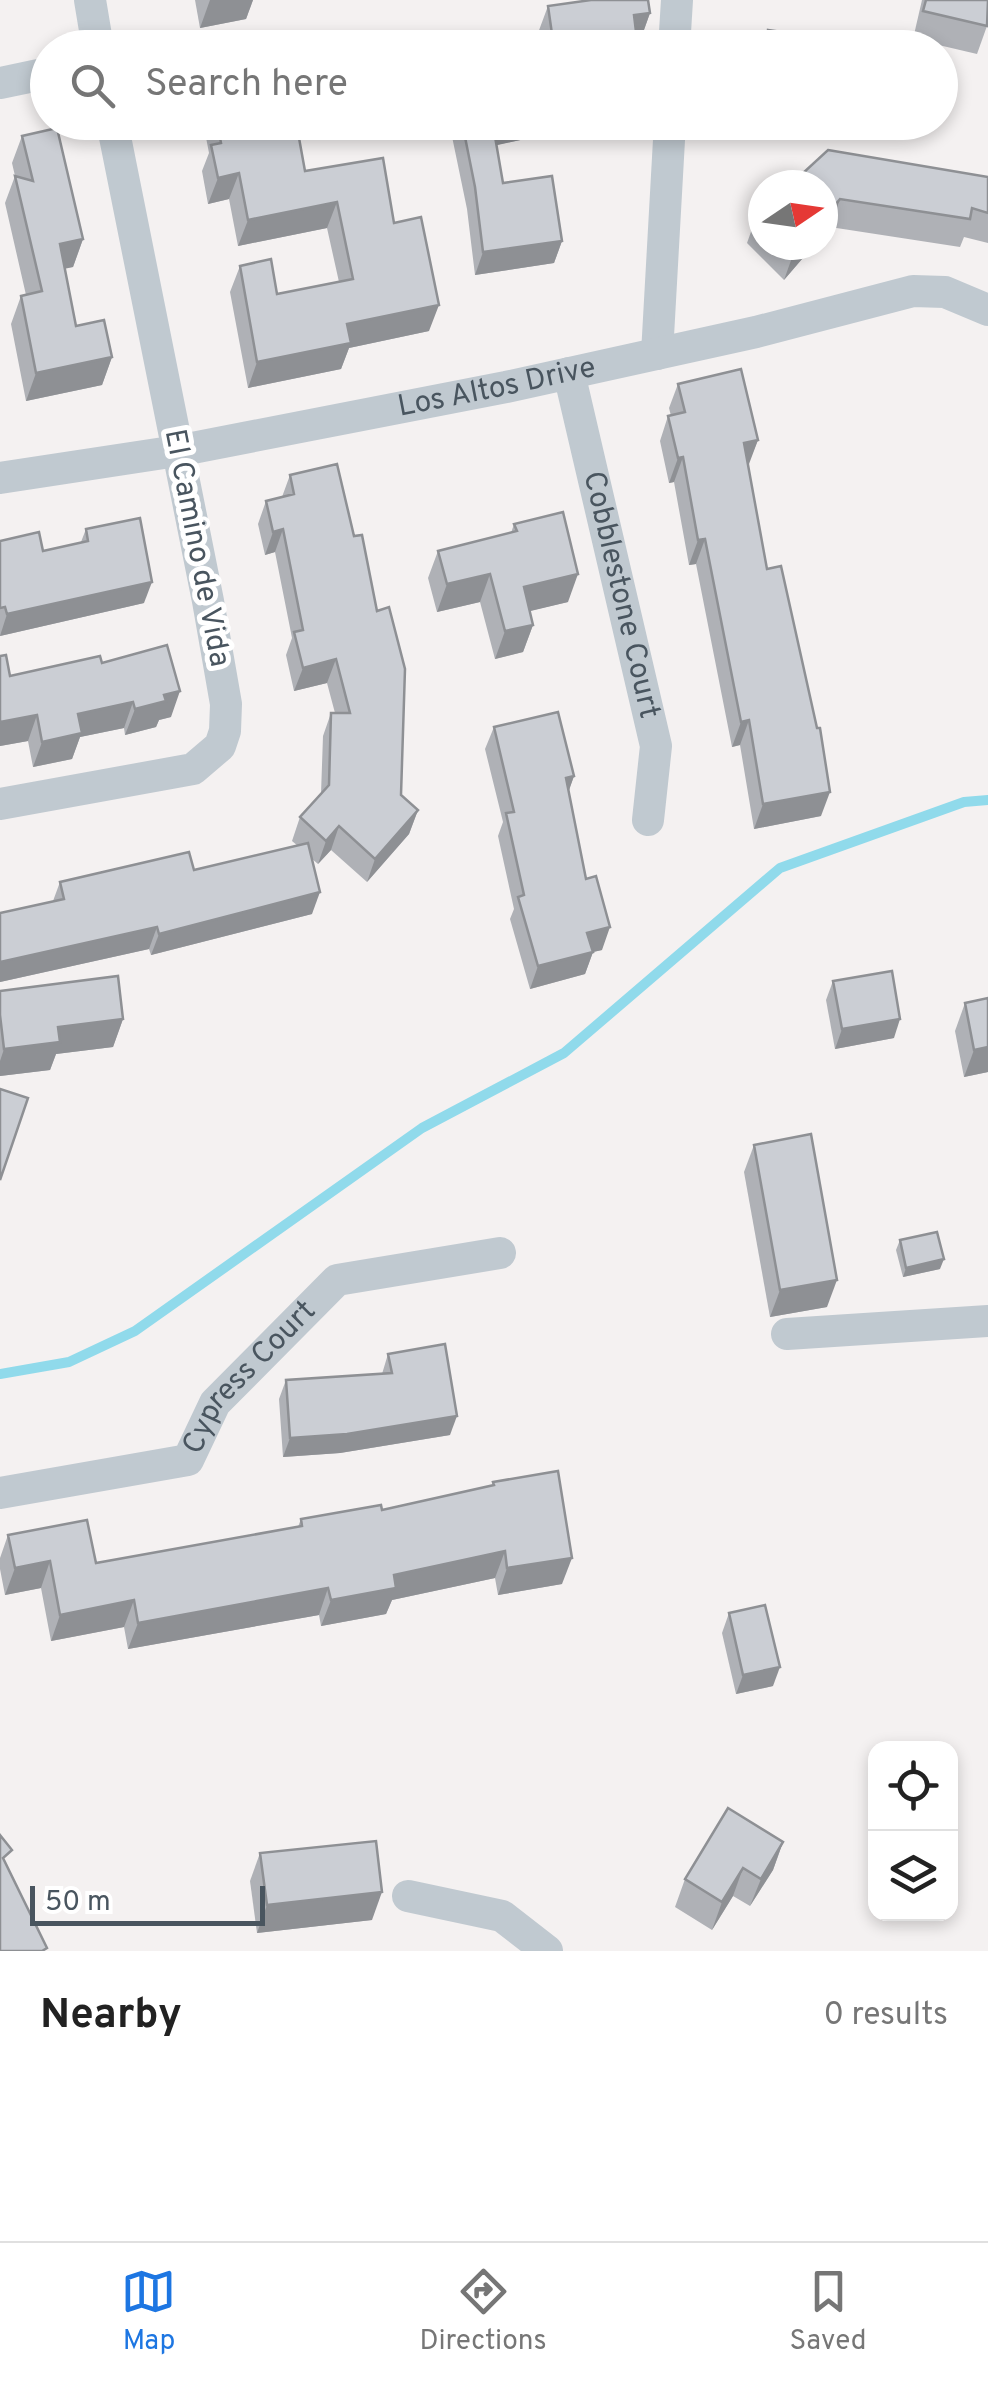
<!DOCTYPE html>
<html lang="en">
<head>
<meta charset="utf-8">
<style>
  body { margin:0; font-family:Overpass,sans-serif; background:#f2f2f2; color:#222 }
  .controls { position:absolute; right:30px; bottom:30px; display:grid; overflow:hidden; border-radius:20px; box-shadow:0 5px 15px #0003 }
  .controls button { width:90px; height:90px; display:grid; place-items:center; padding:0; border:0; border-bottom:2px solid #e0e0e0; background:#fff; color:#222; font:50px sans-serif }
  .compass { position:absolute; left:748px; top:170px; width:90px; height:90px; border-radius:50%; background:#fff; box-shadow:0 5px 15px #0003; rotate:77deg }
  .scale { position:absolute; left:30px; bottom:25px; width:235px; box-sizing:border-box; padding-left:10px; border:5px solid #49555f; border-top:0; font-size:28px; line-height:35px; white-space:nowrap; color:#49555f; -webkit-text-stroke:8px #fff; paint-order:stroke }
  .list { margin:0; padding:0; list-style:none }
  h2 { display:flex; justify-content:space-between; align-items:center; height:130px; margin:0; padding:0 40px; font-size:42px }
  h2 small { font-size:32px; font-weight:400; color:#767676 }
  .icon { flex:none; width:55px; height:55px; fill:none; stroke:currentColor; stroke-width:2; stroke-linecap:round; stroke-linejoin:round }
  .map { position:relative; flex:none; width:988px; height:1951px; overflow:hidden }
  .search { position:absolute; background:#fff; box-shadow:0 5px 15px #0003; left:30px; right:30px; top:30px; height:110px; display:flex; align-items:center; gap:25px; box-sizing:border-box; padding:0 35px; border-radius:55px; color:#767676; font-size:38px }
  .sheet { height:290px; background:#fff }
  nav { display:flex; justify-content:space-around; align-items:center; box-sizing:border-box; height:140px; border-top:2px solid #e0e0e0; background:#fff; font-size:28px; color:#767676 }
  nav a { display:grid; justify-items:center; gap:5px }
  nav .on { color:#1d76e2 }
  .map>svg:first-child { display:block }
</style>
</head>
<body>
<div class="map">
<svg width="988" height="1951" viewBox="0 0 988 1951">
  <rect width="100%" height="100%" fill="#f4f1f1"/>
  <g fill="none" stroke-linecap="round" stroke-linejoin="round">
    <polyline stroke="#90daeb" stroke-width="10" points="0,1374 69,1362 135,1331 422,1128 564,1053 780,868 964,802 988,800"/>
    <g stroke="#c0c9d0" stroke-width="32">
      <polyline points="90,0 98,48"/>
      <polyline points="674,48 677,0"/>
      <polyline points="0,83 48,73"/>
      <polyline points="657,354 670,122"/>
      <path id="s1" d="M569,373L656,746L648,820"/>
      <path id="s2" d="M0,478L177,451L506,387L756,332L913,291L945,292L988,310"/>
      <polyline points="0,804 193,769 220,746 225,731 226,704 208,601 112,122"/>
      <polyline points="787,1334 988,1321"/>
      <path id="s3" d="M0,1493L188,1460L215,1403L337,1280L500,1253"/>
      <polyline points="408,1896 502,1916 547,1951"/>
    </g>
  </g>
  <g fill="#afb1b6">
    <polygon points="195,0 253,0 246,19 200,28"/>
    <polygon points="922,0 988,0 987,26 977,54 913,39"/>
    <polygon points="548,6 650,13 640,41 638,41 638,48 540,48 538,33"/>
    <polygon points="203,122 290,122 305,171 394,223 429,331 349,348 341,369 248,388 230,292 240,266 277,294 339,282 327,228 238,246 229,199 208,204 202,171 209,153"/>
    <polygon points="449,122 531,122 525,139 496,145 503,183 562,241 554,263 475,275 467,209"/>
    <polygon points="22,136 83,239 73,267 65,268 76,326 112,357 102,385 26,401 11,324 21,296 26,295 5,203 15,176 12,163"/>
    <polygon points="988,177 988,243 964,237 960,247 830,227 823,235 823,185"/>
    <polygon points="763,210 763,245 814,245 784,280 747,243 757,215"/>
    <polygon points="678,384 758,440 748,464 767,569 821,816 754,829 740,745 732,747 696,564 689,565 674,482 669,483 660,441 668,416 671,416 669,408"/>
    <polygon points="290,475 401,795 418,810 409,834 367,882 331,850 318,864 311,858 312,914 151,955 149,949 0,982 0,913 53,901 60,882 194,870 298,846 292,841 300,817 321,794 323,736 331,713 335,713 327,683 294,691 286,655 292,638 275,552 265,555 258,524 266,501 282,497"/>
    <polygon points="514,524 568,602 529,611 533,625 523,652 495,659 480,602 437,612 428,578 438,551 511,533"/>
    <polygon points="86,529 144,603 0,636 0,541 43,551 81,542"/>
    <polygon points="0,656 10,676 102,663 171,717 159,720 156,727 125,735 124,728 80,737 72,759 33,767 28,741 0,746"/>
    <polygon points="494,727 574,776 568,792 602,950 593,952 585,974 530,989 510,919 514,909 498,836 503,822 485,749"/>
    <polygon points="833,981 894,1038 835,1049 826,1000"/>
    <polygon points="0,991 123,1019 113,1047 56,1054 50,1070 0,1076"/>
    <polygon points="988,998 988,1072 964,1077 955,1031 965,1003"/>
    <polygon points="754,1145 827,1307 770,1317 744,1172"/>
    <polygon points="900,1240 940,1269 903,1277 896,1250"/>
    <polygon points="388,1354 450,1435 340,1453 283,1457 279,1399 286,1380 382,1374"/>
    <polygon points="493,1482 562,1584 498,1595 495,1578 392,1600 386,1614 321,1626 319,1615 128,1649 124,1627 51,1641 41,1588 5,1595 0,1569 0,1558 8,1535 96,1563 298,1527 301,1519 382,1510 492,1486"/>
    <polygon points="729,1613 773,1686 736,1694 722,1633"/>
    <polygon points="783,1842 773,1870 750,1906 733,1896 712,1930 675,1907 685,1879"/>
    <polygon points="260,1853 372,1920 257,1933 250,1881"/>
  </g>
  <g fill="#8e9094">
    <polygon points="210,0 253,0 246,19 200,28"/>
    <polygon points="650,13 640,41 624,42 634,15"/>
    <polygon points="506,122 531,122 525,139 484,148 493,125"/>
    <polygon points="775,122 811,122 809,127"/>
    <polygon points="239,173 229,199 208,204 218,178"/>
    <polygon points="840,199 830,227 823,235 823,219"/>
    <polygon points="337,202 327,228 238,246 248,220"/>
    <polygon points="83,239 73,267 50,272 60,244"/>
    <polygon points="562,241 554,263 475,275 483,252"/>
    <polygon points="800,245 814,245 784,280 794,252"/>
    <polygon points="439,305 429,331 349,348 341,369 248,388 257,362 347,324"/>
    <polygon points="112,357 102,385 26,401 36,373"/>
    <polygon points="758,440 749,464 735,467 744,443"/>
    <polygon points="683,457 674,482 669,483 678,458"/>
    <polygon points="283,529 275,552 265,555 273,532"/>
    <polygon points="705,539 696,564 689,565 698,540"/>
    <polygon points="490,574 480,602 437,612 447,584"/>
    <polygon points="578,574 568,602 514,615 524,587"/>
    <polygon points="152,582 144,603 0,636 7,614"/>
    <polygon points="533,625 523,652 495,659 505,631"/>
    <polygon points="336,659 327,683 294,691 303,668"/>
    <polygon points="180,691 171,717 159,720 156,727 125,735 135,709 164,695"/>
    <polygon points="133,702 124,728 80,737 72,759 33,767 42,742 78,714"/>
    <polygon points="37,715 28,741 0,746 0,722"/>
    <polygon points="749,720 740,745 732,747 741,722"/>
    <polygon points="574,776 566,799 566,778"/>
    <polygon points="830,792 821,816 754,829 763,804"/>
    <polygon points="418,810 409,834 367,882 375,859"/>
    <polygon points="339,826 331,850 318,864 326,841"/>
    <polygon points="320,892 312,914 151,955 159,934"/>
    <polygon points="157,927 149,949 0,982 0,962"/>
    <polygon points="610,927 602,950 593,952 585,974 530,989 538,966 587,933"/>
    <polygon points="123,1019 113,1047 56,1054 50,1070 0,1076 0,1061 4,1049 58,1027"/>
    <polygon points="900,1019 894,1038 835,1049 842,1029"/>
    <polygon points="988,1047 988,1072 964,1077 974,1050"/>
    <polygon points="944,1259 940,1269 903,1277 906,1268"/>
    <polygon points="837,1280 827,1307 770,1317 780,1290"/>
    <polygon points="457,1416 450,1435 340,1453 283,1457 290,1438"/>
    <polygon points="505,1551 495,1578 392,1600 386,1614 321,1626 331,1600 394,1575"/>
    <polygon points="572,1558 562,1584 498,1595 507,1568"/>
    <polygon points="50,1561 41,1588 5,1595 15,1568"/>
    <polygon points="328,1588 319,1615 128,1649 138,1623"/>
    <polygon points="134,1600 124,1627 51,1641 60,1615"/>
    <polygon points="780,1667 773,1686 736,1694 743,1675"/>
    <polygon points="783,1842 773,1870 750,1906 761,1879"/>
    <polygon points="743,1868 733,1896 712,1930 722,1902"/>
    <polygon points="382,1892 372,1920 257,1933 267,1905"/>
  </g>
  <g fill="#cbced4" stroke="#8e9094" stroke-width="2.5">
    <polygon points="591,0 648,0 650,13 634,15 638,48 554,48 548,6"/>
    <polygon points="926,0 988,0 987,26 923,11"/>
    <polygon points="768,30 852,42 851,48 766,48"/>
    <polygon points="217,122 290,122 291,129 297,127 305,171 383,158 394,223 421,217 439,305 347,324 351,343 257,362 240,266 271,259 277,294 353,279 337,202 248,220 239,173 218,178 211,145 221,143"/>
    <polygon points="462,122 506,122 493,125 503,183 552,176 562,241 483,252 475,187"/>
    <polygon points="57,128 83,239 60,244 76,326 104,320 112,357 36,373 21,296 42,291 15,176 33,181 22,136"/>
    <polygon points="828,150 988,177 988,213 972,208 970,219 840,199 823,219 823,185 790,185"/>
    <polygon points="763,210 763,221 757,215"/>
    <polygon points="787,245 800,245 794,252"/>
    <polygon points="741,369 758,440 744,443 767,569 781,566 817,728 820,728 830,792 763,804 749,720 741,722 705,539 698,540 683,457 678,458 668,416 685,412 678,384"/>
    <polygon points="337,464 354,536 362,535 377,611 389,607 405,669 401,795 418,810 375,859 339,826 326,841 300,817 329,785 331,713 350,713 336,659 303,668 294,632 303,630 283,529 273,532 266,501 294,494 290,475"/>
    <polygon points="563,512 578,574 524,587 533,625 505,631 490,574 447,584 438,551 517,531 514,524"/>
    <polygon points="140,518 152,582 7,614 5,607 0,608 0,541 39,532 43,551 88,541 86,529"/>
    <polygon points="167,645 180,691 164,695 166,701 135,709 133,702 78,714 82,733 42,742 37,715 0,722 0,656 6,655 10,676 100,656 102,663"/>
    <polygon points="558,712 574,776 566,778 586,879 596,876 610,927 587,933 593,952 538,966 518,897 524,895 506,813 514,812 494,727"/>
    <polygon points="308,843 320,892 159,934 157,927 0,962 0,913 64,899 60,882 189,852 194,870"/>
    <polygon points="892,971 900,1019 842,1029 833,981"/>
    <polygon points="118,976 123,1019 58,1027 60,1042 4,1049 0,1015 0,991"/>
    <polygon points="988,998 988,1047 974,1050 965,1003"/>
    <polygon points="0,1089 28,1098 0,1180"/>
    <polygon points="811,1134 837,1280 780,1290 754,1145"/>
    <polygon points="937,1232 944,1259 906,1268 900,1240"/>
    <polygon points="445,1344 457,1416 347,1434 290,1438 286,1380 392,1373 388,1354"/>
    <polygon points="558,1471 572,1558 507,1568 505,1551 394,1575 396,1588 331,1600 328,1588 138,1623 134,1600 60,1615 50,1561 15,1568 8,1535 87,1520 96,1563 302,1526 301,1519 381,1505 382,1510 494,1485 493,1482"/>
    <polygon points="765,1605 780,1667 743,1675 729,1613"/>
    <polygon points="728,1808 783,1842 761,1879 743,1868 722,1902 685,1879"/>
    <polygon points="0,1835 12,1850 3,1858 47,1948 42,1951 0,1951"/>
    <polygon points="376,1841 382,1892 267,1905 260,1853"/>
  </g>
  <g text-anchor="middle" dominant-baseline="central" stroke-width="10" stroke-linejoin="round" paint-order="stroke">
    <g font-size="30" fill="#49555f" stroke="#fff">
      <text stroke="none"><textPath href="#s2" startOffset="505">Los Altos Drive</textPath></text>
      <text transform="translate(196 548) rotate(79)">El Camino de Vida</text>
      <text stroke="none"><textPath href="#s1" startOffset="228">Cobblestone Court</textPath></text>
      <text stroke="none"><textPath href="#s3" startOffset="295">Cypress Court</textPath></text>
    </g>
  </g>
</svg>
<div class="controls">
<button><svg class="icon" aria-label="locate" viewBox="0 0 24 24"><circle cx="12" cy="12" r="6"/><path d="M12 2v4M12 18v4M2 12h4M18 12h4"/></svg></button>
<button><svg class="icon" aria-label="layers" viewBox="0 0 24 24"><path d="M12 4l9 5-9 5-9-5zM3 14l9 5 9-5"/></svg></button>
</div>
<svg class="compass" viewBox="-18 -18 36 36"><path d="M0-13l5 13h-10z" fill="#e53935"/><path d="M0 13l5-13h-10z" fill="#767676"/></svg>
<div class="scale">50 m</div>
<div class="search"><svg class="icon" aria-label="search" viewBox="0 0 24 24"><circle cx="10" cy="10" r="6"/><path d="M15 15l6 6"/></svg>Search here</div>
</div>
<section class="sheet">
<h2>Nearby<small>0 results</small></h2>
<ul class="list">
</ul>
</section>
<nav>
<a class="on"><svg class="icon" aria-label="map" viewBox="0 0 24 24"><path d="M3 6l6-2 6 2 6-2v14l-6 2-6-2-6 2zM9 4v14M15 6v14"/></svg>Map</a>
<a><svg class="icon" aria-label="directions" viewBox="0 0 24 24"><path d="M12 3l9 9-9 9-9-9zM9 14v-3h6M13 9l2 2-2 2"/></svg>Directions</a>
<a><svg class="icon" aria-label="saved" viewBox="0 0 24 24"><path d="M7 4h10v16l-5-4-5 4z"/></svg>Saved</a>
</nav>
</body>
</html>
